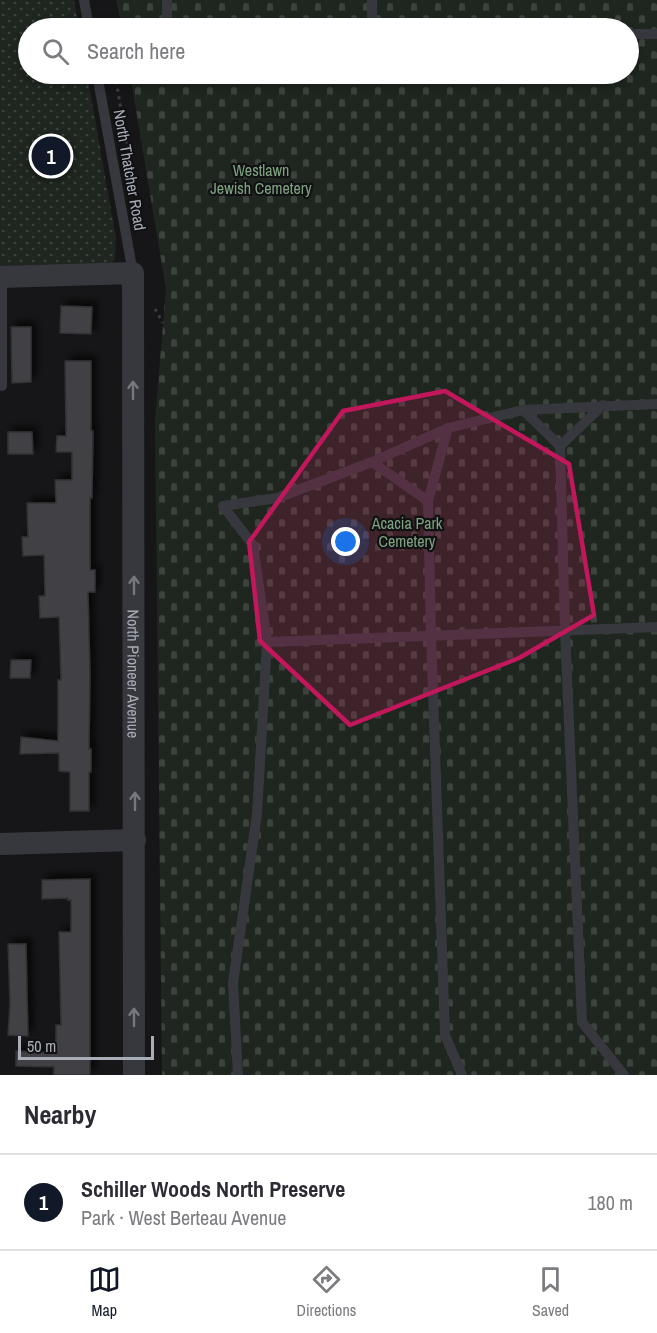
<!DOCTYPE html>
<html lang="en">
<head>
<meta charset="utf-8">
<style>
  body { margin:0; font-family:"Archivo Narrow",sans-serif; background:#f7f7f7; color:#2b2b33 }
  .scale { position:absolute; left:18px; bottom:15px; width:136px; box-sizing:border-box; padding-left:6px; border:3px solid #a8adb8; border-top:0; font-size:16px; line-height:21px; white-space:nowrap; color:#a8adb8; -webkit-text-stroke:4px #111113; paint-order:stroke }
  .you { position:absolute; left:346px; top:542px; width:21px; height:21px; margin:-15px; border:4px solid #fff; border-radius:50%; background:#1a73e8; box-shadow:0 0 0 9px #1a73e833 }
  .badge { display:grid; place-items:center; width:39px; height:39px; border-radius:50%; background:#111827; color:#fff; font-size:20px; font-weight:700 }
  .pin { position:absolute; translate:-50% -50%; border:3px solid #fff; box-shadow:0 2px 6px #0006 }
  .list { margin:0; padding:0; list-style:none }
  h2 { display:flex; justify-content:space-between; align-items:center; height:78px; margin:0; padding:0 24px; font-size:26px }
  h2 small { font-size:20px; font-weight:400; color:#7c7c81 }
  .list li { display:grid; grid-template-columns:39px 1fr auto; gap:18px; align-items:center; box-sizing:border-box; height:96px; padding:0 24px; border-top:2px solid #e1e1e2 }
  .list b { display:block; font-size:22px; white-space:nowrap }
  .list p { margin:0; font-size:20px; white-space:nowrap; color:#7c7c81 }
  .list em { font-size:20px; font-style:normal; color:#7c7c81 }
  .icon { flex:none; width:33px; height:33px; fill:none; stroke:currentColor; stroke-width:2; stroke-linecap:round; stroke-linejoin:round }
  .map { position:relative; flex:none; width:657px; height:1075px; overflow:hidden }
  .search { position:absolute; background:#fff; box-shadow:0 3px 9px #0003; left:18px; right:18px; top:18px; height:66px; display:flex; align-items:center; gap:15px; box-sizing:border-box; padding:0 21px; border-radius:33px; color:#7c7c81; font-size:22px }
  .sheet { height:174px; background:#fff }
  nav { display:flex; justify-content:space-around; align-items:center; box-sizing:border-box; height:84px; border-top:2px solid #e1e1e2; background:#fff; font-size:16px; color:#7c7c81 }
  nav a { display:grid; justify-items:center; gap:3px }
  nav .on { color:#111827 }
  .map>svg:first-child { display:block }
</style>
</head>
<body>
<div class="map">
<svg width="657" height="1075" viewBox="0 0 657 1075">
  <defs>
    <pattern id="cemetery-stones" width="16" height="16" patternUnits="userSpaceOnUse" patternTransform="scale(1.5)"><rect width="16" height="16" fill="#1e261f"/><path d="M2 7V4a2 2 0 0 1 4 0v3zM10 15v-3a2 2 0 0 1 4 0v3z" fill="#3c433d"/></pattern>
    <pattern id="park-dots" width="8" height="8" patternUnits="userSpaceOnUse" patternTransform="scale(1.5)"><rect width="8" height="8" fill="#1e261f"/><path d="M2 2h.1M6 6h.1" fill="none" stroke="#3c433d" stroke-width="1.8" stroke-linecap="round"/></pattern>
    <filter id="shadow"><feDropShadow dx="5.5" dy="-5.5" stdDeviation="3" flood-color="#0009"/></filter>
  </defs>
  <rect width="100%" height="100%" fill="#161618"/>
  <polygon fill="url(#cemetery-stones)" points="116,0 657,0 657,1075 162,1075 155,420 166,289 130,74 628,74 628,28 122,28"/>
  <polygon fill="url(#park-dots)" points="0,0 74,0 79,28 28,28 28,74 87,74 116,238 115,260 110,264 0,267"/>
  <g fill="#404145" stroke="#303034" stroke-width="1.5" filter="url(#shadow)">
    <polygon points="61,306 92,307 91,334 60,333"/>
    <polygon points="11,327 31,327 31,382 12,383"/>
    <polygon points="65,361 91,361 91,431 93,431 92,498 90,498 90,570 95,570 95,592 88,592 90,674 89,749 91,749 91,772 89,772 89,811 70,811 70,772 59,771 59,753 20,754 21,737 58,741 58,680 61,680 59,617 40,618 39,596 45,596 44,555 23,556 22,537 28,537 27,503 56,503 55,480 72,480 72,452 56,452 57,436 66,436"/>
    <polygon points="8,432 32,432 33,454 8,454"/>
    <polygon points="11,660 31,660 30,678 10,678"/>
    <polygon points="90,879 90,1073 89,1075 54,1075 54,1067 16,1066 16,1051 56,1053 56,1025 61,1025 59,932 71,932 71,900 68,900 68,898 42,899 42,880"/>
    <polygon points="8,944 26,944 28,1036 8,1035 10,1003"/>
  </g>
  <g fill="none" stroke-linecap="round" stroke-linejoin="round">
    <g stroke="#3d3f44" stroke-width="3" stroke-dasharray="3 4.5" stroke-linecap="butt">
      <polyline points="115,74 138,211"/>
      <polyline points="155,309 163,323"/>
    </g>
    <g stroke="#37383d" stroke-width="10">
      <polyline points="84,0 89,28"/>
      <polyline points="167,28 167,0"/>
      <polyline points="372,28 372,0"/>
      <polyline points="628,34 657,34"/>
      <polyline points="97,74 133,273"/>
      <polyline points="2,277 2,386"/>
      <polyline points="523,410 560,446 565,631 582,1022 624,1075"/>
      <polyline points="560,446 603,405"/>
      <polyline points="372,462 428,501 431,635 445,1035 462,1075"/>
      <polyline points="428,501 448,428"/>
      <polyline points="267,642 657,627"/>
      <polyline points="238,1075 233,983 257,814 267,642 253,545 223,506 277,498 372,462 448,428 523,410 657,404"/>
    </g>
    <g stroke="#37383d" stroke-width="22">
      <path id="s1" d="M0,277L133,273L134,1075"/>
      <polyline points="0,844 135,840"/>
    </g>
  </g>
  <defs><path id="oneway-shaft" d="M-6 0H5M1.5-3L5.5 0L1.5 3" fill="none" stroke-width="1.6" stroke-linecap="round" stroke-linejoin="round" transform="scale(1.5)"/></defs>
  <g stroke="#757881">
    <use href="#oneway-shaft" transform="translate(133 390) rotate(-90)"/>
    <use href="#oneway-shaft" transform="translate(134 585) rotate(-90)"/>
    <use href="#oneway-shaft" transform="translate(135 801) rotate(-90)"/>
    <use href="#oneway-shaft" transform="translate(134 1017) rotate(-90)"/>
  </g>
  <path fill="#c2185b" fill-opacity="0.2" stroke="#c2185b" stroke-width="4.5" stroke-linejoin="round" d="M445,391L569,464L594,615L519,658L350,725L260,641L249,542L343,411Z"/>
  <g text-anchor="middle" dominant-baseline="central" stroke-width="4.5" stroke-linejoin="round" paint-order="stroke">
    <g font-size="16" fill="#a8adb8" stroke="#111113">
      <text transform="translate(130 170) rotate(80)">North Thatcher Road</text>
      <text stroke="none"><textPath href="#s1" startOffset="534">North Pioneer Avenue</textPath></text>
    </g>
    <g font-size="16" fill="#7fa381" stroke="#111113">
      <text x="261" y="170">Westlawn<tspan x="261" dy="18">Jewish Cemetery</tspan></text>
      <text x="407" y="523">Acacia Park<tspan x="407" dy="18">Cemetery</tspan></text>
    </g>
  </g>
</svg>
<div class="scale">50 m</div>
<div class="you"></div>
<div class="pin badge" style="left:51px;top:156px">1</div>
<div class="search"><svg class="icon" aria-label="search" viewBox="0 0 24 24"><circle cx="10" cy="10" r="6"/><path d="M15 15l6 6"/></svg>Search here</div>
</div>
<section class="sheet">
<h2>Nearby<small></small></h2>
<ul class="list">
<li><span class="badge">1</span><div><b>Schiller Woods North Preserve</b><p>Park · West Berteau Avenue</p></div><em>180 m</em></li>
</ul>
</section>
<nav>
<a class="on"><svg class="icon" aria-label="map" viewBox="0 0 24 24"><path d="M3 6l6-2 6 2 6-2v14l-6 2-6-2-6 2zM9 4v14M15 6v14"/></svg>Map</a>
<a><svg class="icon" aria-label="directions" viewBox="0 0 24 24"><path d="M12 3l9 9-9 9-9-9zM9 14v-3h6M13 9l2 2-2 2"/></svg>Directions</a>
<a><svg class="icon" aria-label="saved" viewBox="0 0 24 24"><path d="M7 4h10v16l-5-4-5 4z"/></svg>Saved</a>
</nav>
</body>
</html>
